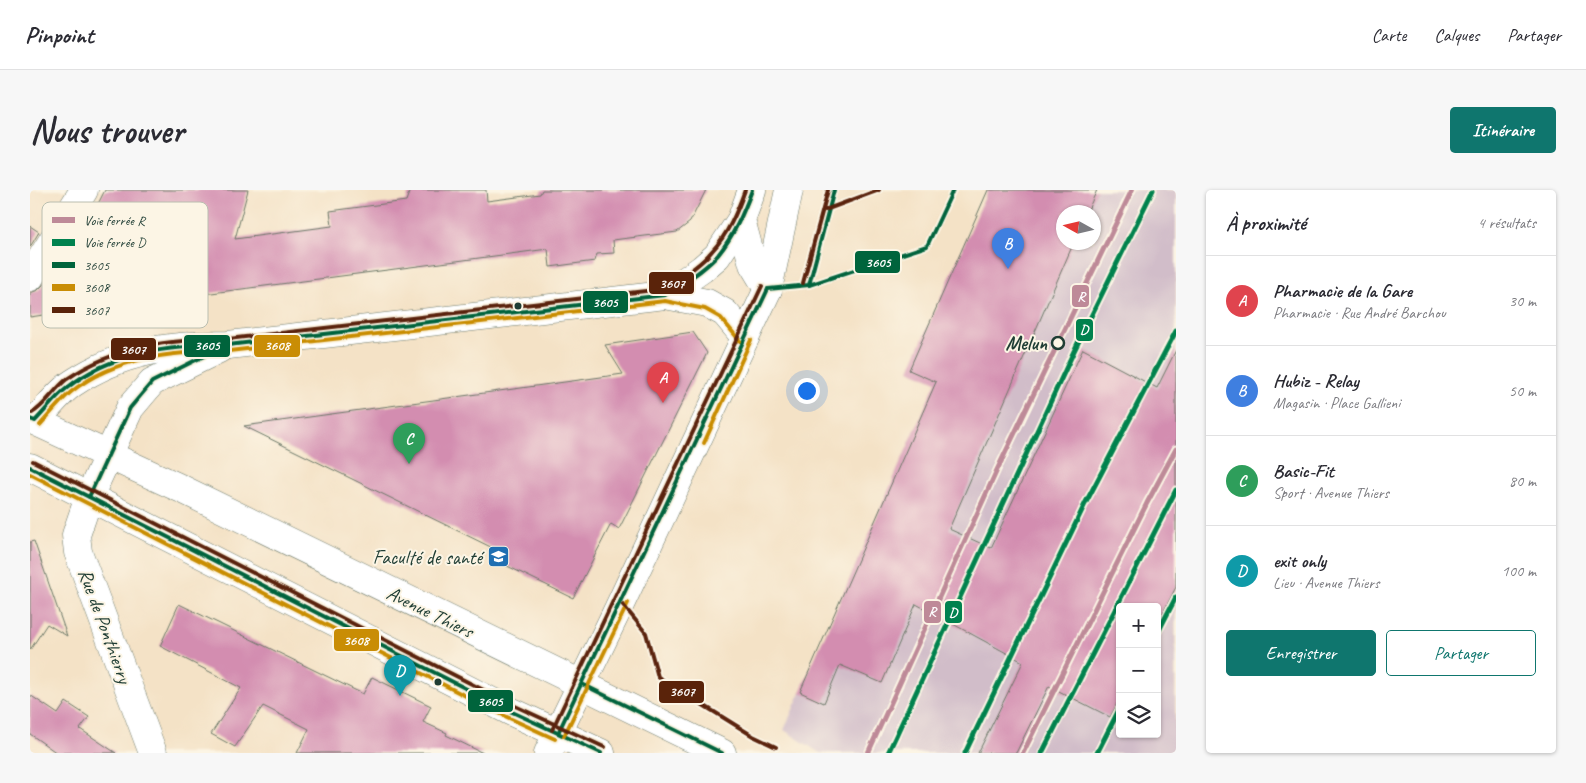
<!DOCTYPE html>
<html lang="fr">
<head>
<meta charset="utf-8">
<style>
  body { margin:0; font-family:Caveat,sans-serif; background:#f7f7f7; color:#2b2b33 }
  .controls { position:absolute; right:15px; bottom:15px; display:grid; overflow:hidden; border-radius:5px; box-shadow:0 1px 4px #0004 }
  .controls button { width:45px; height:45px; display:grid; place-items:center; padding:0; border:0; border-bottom:1px solid #e1e1e2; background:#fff; color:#2b2b33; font:25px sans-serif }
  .compass { position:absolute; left:1026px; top:15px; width:45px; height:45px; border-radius:50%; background:#fff; box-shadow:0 1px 4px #0004; rotate:278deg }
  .you { position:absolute; left:776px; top:200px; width:18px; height:18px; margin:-12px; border:4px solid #fff; border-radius:50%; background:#1a73e8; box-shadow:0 0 0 8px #1a73e833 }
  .badge { display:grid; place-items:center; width:32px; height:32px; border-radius:50%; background:#0f766e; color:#fff; font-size:16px; font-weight:700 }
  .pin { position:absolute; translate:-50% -41px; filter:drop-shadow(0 1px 2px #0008) }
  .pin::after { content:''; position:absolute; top:26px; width:18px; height:15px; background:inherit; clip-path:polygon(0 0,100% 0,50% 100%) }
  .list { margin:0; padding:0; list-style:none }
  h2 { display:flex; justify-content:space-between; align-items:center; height:65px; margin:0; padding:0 20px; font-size:21px }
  h2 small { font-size:16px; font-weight:400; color:#7c7c81 }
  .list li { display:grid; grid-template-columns:32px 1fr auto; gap:15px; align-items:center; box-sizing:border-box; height:90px; padding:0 20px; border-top:1px solid #e1e1e2 }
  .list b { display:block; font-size:19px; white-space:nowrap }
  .list p { margin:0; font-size:16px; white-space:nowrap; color:#7c7c81 }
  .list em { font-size:16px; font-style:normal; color:#7c7c81 }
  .actions { display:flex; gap:10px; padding:15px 20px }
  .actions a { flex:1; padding:11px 0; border:1px solid #0f766e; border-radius:5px; text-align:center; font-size:18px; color:#0f766e }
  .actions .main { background:#0f766e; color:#fff }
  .icon { flex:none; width:28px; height:28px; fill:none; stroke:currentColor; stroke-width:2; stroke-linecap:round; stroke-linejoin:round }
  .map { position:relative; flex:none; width:1146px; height:563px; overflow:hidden; border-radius:5px }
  header { display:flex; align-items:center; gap:30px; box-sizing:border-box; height:70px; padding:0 25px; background:#fff; border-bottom:1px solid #e1e1e2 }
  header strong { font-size:24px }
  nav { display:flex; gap:28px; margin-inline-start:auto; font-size:18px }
  .intro { display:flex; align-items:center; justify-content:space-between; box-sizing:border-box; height:120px; padding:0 30px }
  h1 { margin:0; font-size:35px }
  .button { padding:12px 22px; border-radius:5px; background:#0f766e; color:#fff; font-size:18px; font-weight:700 }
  main { display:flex; gap:30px; padding:0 30px }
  aside { flex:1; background:#fff; border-radius:5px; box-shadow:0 1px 4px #0004 }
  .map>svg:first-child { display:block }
</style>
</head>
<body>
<header>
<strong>Pinpoint</strong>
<nav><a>Carte</a><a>Calques</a><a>Partager</a></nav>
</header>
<div class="intro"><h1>Nous trouver</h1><a class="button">Itinéraire</a></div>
<main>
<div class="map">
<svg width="1146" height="563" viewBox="0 0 1146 563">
  <rect width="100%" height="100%" fill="#fcf5e5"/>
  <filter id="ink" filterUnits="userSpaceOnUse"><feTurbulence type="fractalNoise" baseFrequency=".02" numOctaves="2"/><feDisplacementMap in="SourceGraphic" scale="10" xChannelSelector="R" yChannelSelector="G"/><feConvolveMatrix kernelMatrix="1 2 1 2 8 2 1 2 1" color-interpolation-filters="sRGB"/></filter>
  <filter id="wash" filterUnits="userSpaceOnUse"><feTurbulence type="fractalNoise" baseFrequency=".0096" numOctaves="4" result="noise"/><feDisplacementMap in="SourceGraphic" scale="20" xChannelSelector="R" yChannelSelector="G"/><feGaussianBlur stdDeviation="1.12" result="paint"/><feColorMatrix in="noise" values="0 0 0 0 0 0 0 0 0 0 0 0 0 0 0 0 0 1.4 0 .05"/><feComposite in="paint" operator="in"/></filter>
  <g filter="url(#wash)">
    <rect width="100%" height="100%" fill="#f4e2c6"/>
    <path fill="#d1bdc9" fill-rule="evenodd" d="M958,0H1146L1145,563H790L754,540L906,192L949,21ZM1034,22H1064V52H1034ZM1090,417H1127V544H1090Z"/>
    <g id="blocks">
      <g fill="#d38db0">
        <polygon points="75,0 218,0 205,49 302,36 300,21 376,11 380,0 456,0 457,11 510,4 512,0 676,0 660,32 647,42 583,50 584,63 567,64 565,71 520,77 518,59 105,113 106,118 55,125 54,119 0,127 0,103 8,100 13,95 41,50 48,54"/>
        <polygon points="958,0 1067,0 1057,22 1034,22 1034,52 1044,52 919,339 961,358 1053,159 1127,198 1146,160 1146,397 1127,434 1127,417 1090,417 1090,508 1080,527 1019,496 986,563 948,563 993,472 886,414 852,493 810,475 794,513 770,502 906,192 879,180"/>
        <polygon points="0,36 9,42 0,57"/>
        <polygon points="663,142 677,163 589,339 581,334 543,408 469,372 473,363 214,236 593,184 575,155"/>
        <polygon points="4,351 37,446 17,434 0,460 0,352"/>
        <polygon points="149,414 333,504 342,487 401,516 393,532 417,543 416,545 453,563 267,563 279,539 233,516 205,557 181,544 211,498 130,456"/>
        <polygon points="0,505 28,524 36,512 59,527 50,539 86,563 27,563 0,544"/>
      </g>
    </g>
  </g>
  <g filter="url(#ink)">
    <use href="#blocks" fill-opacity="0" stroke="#6a7767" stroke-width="1"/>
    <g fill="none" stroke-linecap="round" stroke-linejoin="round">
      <defs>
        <g id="minor">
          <polyline points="722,0 711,30 723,74 738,99"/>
          <polyline points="0,87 54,0"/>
          <polyline points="635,105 672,79 687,66 711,30"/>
          <path d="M5,231C17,219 29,202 43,193C93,160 140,155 198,155L635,105L677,113L695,123L715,147"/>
          <polyline points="123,563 48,362 46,345 59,307 100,218 122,192 189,159"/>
          <polyline points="518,563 588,419 738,99 759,0"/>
        </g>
        <g id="major">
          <polyline points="0,229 152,299 692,563"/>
          <polyline points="0,277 480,521 571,563"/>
        </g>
      </defs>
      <use href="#minor" stroke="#6a7767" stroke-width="29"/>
      <use href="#major" stroke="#6a7767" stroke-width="29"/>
      <use href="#minor" stroke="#fff" stroke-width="28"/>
      <use href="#major" stroke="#fff" stroke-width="28"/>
      <defs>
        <g id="bus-1">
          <polyline points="779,95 804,0"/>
          <polyline points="738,99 779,95 897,56 923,0"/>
          <path d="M0,229L5,231C16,220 25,207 37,198C82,161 143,156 198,155L635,105C652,93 674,81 688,65C704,45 713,24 722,0"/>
          <polyline points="0,277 480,521 571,563"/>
          <polyline points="59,307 100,218 122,192 178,164"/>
          <polyline points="552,494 692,563"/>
          <polyline points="528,543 738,99"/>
        </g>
        <g id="bus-2">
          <path d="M10,235C20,224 29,212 41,202C86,166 144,162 199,161L635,111L675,119L691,128L710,151"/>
          <polyline points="674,253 721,150"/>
          <polyline points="0,284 477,527 525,549"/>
          <polyline points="534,546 598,413"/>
        </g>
        <g id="bus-3">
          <polyline points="795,20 849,0"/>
          <polyline points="773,93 798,0"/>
          <path d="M2,223C14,217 25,198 37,189C85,156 141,149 198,149L633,99C649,88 669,77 682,61C698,44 707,22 715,0"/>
          <polyline points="3,271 483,515 574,557"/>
          <polyline points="593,415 616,443 628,487 723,546 746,557"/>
          <polyline points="522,540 732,96"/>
        </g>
      </defs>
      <use href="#bus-1" stroke="#fcf5e5" stroke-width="8"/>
      <use href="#bus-2" stroke="#fcf5e5" stroke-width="8"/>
      <use href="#bus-3" stroke="#fcf5e5" stroke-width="8"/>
      <use href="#bus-1" stroke="#00643c" stroke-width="4"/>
      <use href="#bus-2" stroke="#c98d05" stroke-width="4"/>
      <use href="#bus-3" stroke="#5a230a" stroke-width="4"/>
      <defs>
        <g id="rail-1">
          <polyline points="838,563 967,280 1102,0"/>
          <polyline points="993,563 1117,313 1146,259"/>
        </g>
        <g id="rail-2">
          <polyline points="1127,444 1146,407"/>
          <polyline points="858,563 1044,161 1123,0"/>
          <polyline points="935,563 1055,314 1146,141"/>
          <polyline points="1012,563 1146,300"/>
          <polyline points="1067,563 1090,518"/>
        </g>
      </defs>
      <use href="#rail-1" stroke="#fcf5e5" stroke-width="9"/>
      <use href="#rail-2" stroke="#fcf5e5" stroke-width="9"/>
      <use href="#rail-1" stroke="#be8a98" stroke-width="5"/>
      <use href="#rail-2" stroke="#00824e" stroke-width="5"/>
    </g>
  </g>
  <defs>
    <symbol id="university-square" viewBox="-11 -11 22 22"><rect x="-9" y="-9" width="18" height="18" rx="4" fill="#1f6fb2" stroke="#fcf5e5"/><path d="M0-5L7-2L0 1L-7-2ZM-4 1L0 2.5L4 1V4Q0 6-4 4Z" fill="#fff"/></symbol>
  </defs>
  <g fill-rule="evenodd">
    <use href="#university-square" x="456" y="354" width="25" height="25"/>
  </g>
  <g fill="#1f3d34" stroke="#fcf5e5" stroke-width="2">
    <circle cx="488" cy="116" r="4.5"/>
    <circle cx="408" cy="492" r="4.5"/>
  </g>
  <circle fill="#fcf5e5" stroke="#1f3d34" stroke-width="2.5" cx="1028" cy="153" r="6"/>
  <g text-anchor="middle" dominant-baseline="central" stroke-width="4" stroke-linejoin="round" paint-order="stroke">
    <g font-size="20" font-weight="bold" fill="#1f3d34" stroke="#fcf5e5" text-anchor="end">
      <text x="1017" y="153">Melun</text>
    </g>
    <g font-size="20" fill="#1f3d34" stroke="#fcf5e5" text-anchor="end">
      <text x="452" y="367">Faculté de santé</text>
    </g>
    <g font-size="20" fill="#1f3d34" stroke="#fcf5e5">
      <text transform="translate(400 422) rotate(26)">Avenue Thiers</text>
      <text transform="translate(75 436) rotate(70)">Rue de Ponthierry</text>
    </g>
  </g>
  <rect x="12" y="12" width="166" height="126" rx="8" fill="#fcf5e5" stroke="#babeb0" stroke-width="1"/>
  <rect x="22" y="27" width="23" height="6" fill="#be8a98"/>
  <rect x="22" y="49" width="23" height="7" fill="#00824e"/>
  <rect x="22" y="72" width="23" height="6" fill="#00643c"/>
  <rect x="22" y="94" width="23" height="7" fill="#c98d05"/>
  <rect x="22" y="117" width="23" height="6" fill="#5a230a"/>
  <g font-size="14" fill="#1f3d34">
    <text x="54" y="35">Voie ferrée R</text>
    <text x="54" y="57">Voie ferrée D</text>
    <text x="54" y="80">3605</text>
    <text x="54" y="102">3608</text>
    <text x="54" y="125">3607</text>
  </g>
  <g stroke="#fcf5e5" stroke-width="2">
    <rect x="824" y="60" width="47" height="24" rx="5" fill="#00643c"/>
    <rect x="618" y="81" width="47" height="24" rx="5" fill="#5a230a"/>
    <rect x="1041" y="94" width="19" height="24" rx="5" fill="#be8a98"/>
    <rect x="552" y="100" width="47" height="24" rx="5" fill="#00643c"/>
    <rect x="1045" y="128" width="19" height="24" rx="5" fill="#00824e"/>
    <rect x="223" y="144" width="48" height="24" rx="5" fill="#c98d05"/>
    <rect x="153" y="144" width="48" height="24" rx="5" fill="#00643c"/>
    <rect x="80" y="147" width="47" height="24" rx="5" fill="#5a230a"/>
    <rect x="893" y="410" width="19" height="24" rx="5" fill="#be8a98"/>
    <rect x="914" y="410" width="19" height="24" rx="5" fill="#00824e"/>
    <rect x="303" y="438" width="47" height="24" rx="5" fill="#c98d05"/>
    <rect x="628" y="490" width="47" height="24" rx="5" fill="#5a230a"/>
    <rect x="437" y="499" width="47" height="24" rx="5" fill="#00643c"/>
  </g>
  <g font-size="14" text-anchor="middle" font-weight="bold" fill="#fff">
    <text x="848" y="77">3605</text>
    <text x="642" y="98">3607</text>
    <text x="1051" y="111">R</text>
    <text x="575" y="117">3605</text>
    <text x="1054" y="144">D</text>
    <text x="247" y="160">3608</text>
    <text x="177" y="160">3605</text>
    <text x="103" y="164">3607</text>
    <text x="902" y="426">R</text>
    <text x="923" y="427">D</text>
    <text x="326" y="455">3608</text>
    <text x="652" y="506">3607</text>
    <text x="460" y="516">3605</text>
  </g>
</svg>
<div class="controls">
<button>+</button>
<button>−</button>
<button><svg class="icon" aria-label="layers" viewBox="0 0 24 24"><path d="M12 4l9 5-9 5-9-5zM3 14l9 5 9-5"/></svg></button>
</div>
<svg class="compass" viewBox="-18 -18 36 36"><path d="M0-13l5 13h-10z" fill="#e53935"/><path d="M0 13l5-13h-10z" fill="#7c7c81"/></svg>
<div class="you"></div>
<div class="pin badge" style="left:633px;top:213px;background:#e0444e">A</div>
<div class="pin badge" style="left:978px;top:79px;background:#3f7fe0">B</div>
<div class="pin badge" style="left:379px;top:274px;background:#2e9e5b">C</div>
<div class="pin badge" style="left:370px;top:506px;background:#0f9aa8">D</div>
</div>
<aside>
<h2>À proximité<small>4 résultats</small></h2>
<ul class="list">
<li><span class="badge" style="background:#e0444e">A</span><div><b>Pharmacie de la Gare</b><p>Pharmacie · Rue André Barchou</p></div><em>30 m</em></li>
<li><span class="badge" style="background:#3f7fe0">B</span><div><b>Hubiz - Relay</b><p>Magasin · Place Gallieni</p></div><em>50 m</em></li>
<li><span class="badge" style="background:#2e9e5b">C</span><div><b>Basic-Fit</b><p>Sport · Avenue Thiers</p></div><em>80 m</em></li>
<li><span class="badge" style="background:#0f9aa8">D</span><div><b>exit only</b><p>Lieu · Avenue Thiers</p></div><em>100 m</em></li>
</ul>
<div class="actions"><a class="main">Enregistrer</a><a>Partager</a></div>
</aside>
</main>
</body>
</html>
